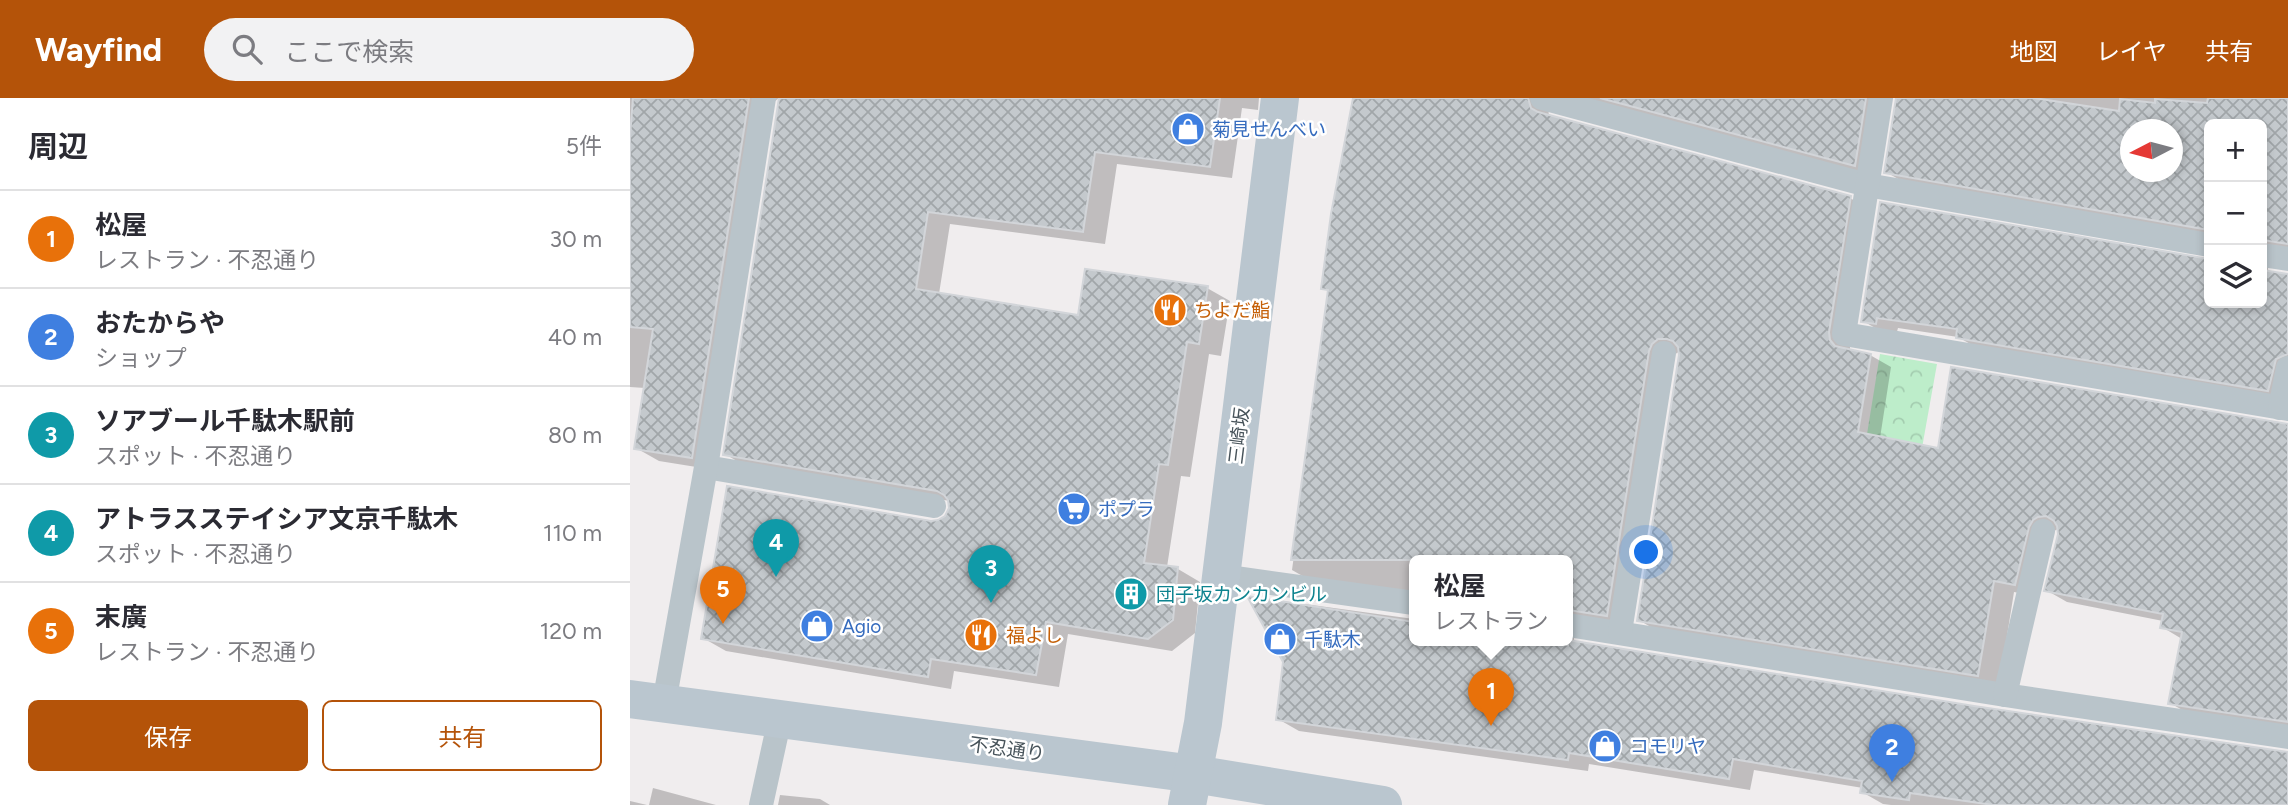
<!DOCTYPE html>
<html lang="ja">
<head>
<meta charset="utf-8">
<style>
  body { margin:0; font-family:Figtree,"Noto Sans JP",sans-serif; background:#f2f2f3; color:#2b2b33 }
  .controls { position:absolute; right:21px; top:21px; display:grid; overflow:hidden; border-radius:10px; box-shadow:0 4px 10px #0003 }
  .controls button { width:63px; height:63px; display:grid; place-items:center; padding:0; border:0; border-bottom:2px solid #e1e1e2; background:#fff; color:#2b2b33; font:35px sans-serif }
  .compass { position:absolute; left:1490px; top:21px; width:63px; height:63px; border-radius:50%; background:#fff; box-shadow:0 4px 10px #0003; rotate:264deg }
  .you { position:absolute; left:1017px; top:455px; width:24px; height:24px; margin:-18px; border:5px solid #fff; border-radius:50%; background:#1a73e8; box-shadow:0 0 0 10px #1a73e833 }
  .badge { display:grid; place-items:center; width:46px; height:46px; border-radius:50%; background:#b45309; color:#fff; font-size:23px; font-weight:700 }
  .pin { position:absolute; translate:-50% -58px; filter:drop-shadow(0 2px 4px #0008) }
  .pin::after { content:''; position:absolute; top:37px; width:24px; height:21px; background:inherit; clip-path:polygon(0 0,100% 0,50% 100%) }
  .popup { position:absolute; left:779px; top:457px; width:164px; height:91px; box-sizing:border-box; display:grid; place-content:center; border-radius:10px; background:#fff; filter:drop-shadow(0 2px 5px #0005); font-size:23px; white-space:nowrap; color:#7c7c81 }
  .popup b { font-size:26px; color:#2b2b33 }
  .popup::after { content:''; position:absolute; left:50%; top:100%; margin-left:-14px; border:14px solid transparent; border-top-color:#fff }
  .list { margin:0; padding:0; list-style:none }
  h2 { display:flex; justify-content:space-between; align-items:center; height:91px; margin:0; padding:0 28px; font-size:30px }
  h2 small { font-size:23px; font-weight:400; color:#7c7c81 }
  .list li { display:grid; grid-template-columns:46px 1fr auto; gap:21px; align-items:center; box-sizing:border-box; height:98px; padding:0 28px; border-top:2px solid #e1e1e2 }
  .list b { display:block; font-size:26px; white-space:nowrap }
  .list p { margin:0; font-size:23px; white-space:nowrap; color:#7c7c81 }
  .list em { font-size:23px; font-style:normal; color:#7c7c81 }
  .actions { display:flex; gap:14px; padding:21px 28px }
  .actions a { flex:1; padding:16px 0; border:2px solid #b45309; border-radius:10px; text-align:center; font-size:24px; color:#b45309 }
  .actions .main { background:#b45309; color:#fff }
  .icon { flex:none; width:38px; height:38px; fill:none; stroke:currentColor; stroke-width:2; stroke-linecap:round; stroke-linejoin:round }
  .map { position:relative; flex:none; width:1658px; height:707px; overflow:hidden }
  header { display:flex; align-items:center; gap:42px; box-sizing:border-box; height:98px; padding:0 35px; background:#b45309; color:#fff }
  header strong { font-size:33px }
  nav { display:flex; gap:38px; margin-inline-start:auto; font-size:24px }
  .search { width:490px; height:63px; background:#f2f2f3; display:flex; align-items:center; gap:18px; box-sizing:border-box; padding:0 24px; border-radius:38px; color:#7c7c81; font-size:26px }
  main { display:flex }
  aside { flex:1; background:#fff }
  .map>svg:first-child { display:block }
</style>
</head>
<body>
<header>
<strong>Wayfind</strong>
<div class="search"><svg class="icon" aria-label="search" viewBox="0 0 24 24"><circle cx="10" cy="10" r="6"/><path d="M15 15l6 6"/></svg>ここで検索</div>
<nav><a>地図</a><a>レイヤ</a><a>共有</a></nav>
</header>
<main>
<aside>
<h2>周辺<small>5件</small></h2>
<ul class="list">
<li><span class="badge" style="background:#e8710a">1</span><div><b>松屋</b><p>レストラン · 不忍通り</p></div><em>30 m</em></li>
<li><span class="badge" style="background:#3f7fe0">2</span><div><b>おたからや</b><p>ショップ</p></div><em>40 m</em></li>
<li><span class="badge" style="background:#0f9aa8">3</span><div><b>ソアブール千駄木駅前</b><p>スポット · 不忍通り</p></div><em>80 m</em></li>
<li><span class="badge" style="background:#0f9aa8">4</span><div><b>アトラスステイシア文京千駄木</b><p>スポット · 不忍通り</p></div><em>110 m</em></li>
<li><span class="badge" style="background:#e8710a">5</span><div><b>末廣</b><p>レストラン · 不忍通り</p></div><em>120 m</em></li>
</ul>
<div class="actions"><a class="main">保存</a><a>共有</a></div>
</aside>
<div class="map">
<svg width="1658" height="707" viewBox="0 0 1658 707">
  <defs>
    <pattern id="forest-crowns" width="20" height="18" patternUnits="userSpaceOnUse" patternTransform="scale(1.75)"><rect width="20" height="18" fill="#bdedca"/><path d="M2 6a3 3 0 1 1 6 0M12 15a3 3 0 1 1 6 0" fill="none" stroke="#a4cdb0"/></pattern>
    <pattern id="building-cross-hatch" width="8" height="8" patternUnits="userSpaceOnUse" patternTransform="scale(1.75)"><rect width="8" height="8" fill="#c4c9cd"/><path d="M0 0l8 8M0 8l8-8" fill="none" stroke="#a1a6a9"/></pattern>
  </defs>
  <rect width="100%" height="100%" fill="#f0edee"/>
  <polygon fill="url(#forest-crowns)" points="1250,256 1307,266 1280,417 1225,410"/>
  <g fill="#0003" fill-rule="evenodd">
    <polygon points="0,0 149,0 144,4 85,372 29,363 6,350 15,290 0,289"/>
    <polygon points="151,0 629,0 628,12 612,10 602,80 487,66 475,146 320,126 309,196 449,219 577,190 600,203 591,258 579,256 560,379 551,378 537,469 548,471 570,484 565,535 542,553 438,536 429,589 324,573 321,591 96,553 73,540 301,424 316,419 320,410 320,403 117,369 95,356"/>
    <polygon points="724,0 924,0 918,8 919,19 1220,100 1241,112 1220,247 1220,253 1240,257 1261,269 1250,340 1309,352 1658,327 1658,632 1561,617 1540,605 1552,541 1532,529 1533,523 1437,504 1416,492 1429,430 1423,434 1406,498 1384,494 1369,588 1029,534 1009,522 1050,253 1044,257 998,529 944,536 944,545 1658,707 1261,707 1253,706 1232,694 1233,690 1124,672 1120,692 959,666 958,673 669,633 648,621 655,564 638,501 784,521 784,542 938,542 938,462 784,462 784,498 683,484 662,472 700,194 693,190"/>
    <polygon points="951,0 1263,0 1261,2 1246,79"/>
    <path d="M1267,0H1658V155L1638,168V174L1658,176V303L1349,251L1328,239L1268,230L1266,237L1254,235L1233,223L1251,106L1579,163V205H1632V26H1579V139L1277,86L1256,74ZM1500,32H1542V74H1500Z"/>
    <polygon points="23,690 86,707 19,707"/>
    <polygon points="150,697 190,701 200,707 148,707"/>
    <polygon points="0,703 17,707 0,707"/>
  </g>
  <g fill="url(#building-cross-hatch)" stroke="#d2d5d9" stroke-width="2" fill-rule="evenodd">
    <polygon points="3,0 119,0 62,360 4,351 23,231 0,229 0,38"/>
    <polygon points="149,0 590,0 580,69 465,54 453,134 298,114 286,191 448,217 455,171 578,188 569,246 557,244 538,367 529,366 514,465 548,469 543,522 518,541 416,524 406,577 301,561 298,579 71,541 97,388 301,423 308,422 315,418 319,410 318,402 314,397 307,393 93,357"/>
    <polygon points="723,0 898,0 901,10 908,14 1221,98 1199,234 1200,242 1205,248 1241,256 1228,334 1308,350 1321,269 1658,326 1658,624 1538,606 1552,534 1530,530 1533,516 1414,493 1428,436 1427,428 1424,423 1416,418 1408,419 1403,422 1399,429 1385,487 1364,483 1348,578 1007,523 1049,257 1048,249 1043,243 1037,241 1028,241 1022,246 1019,253 977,518 938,512 938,462 661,462 698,192 691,191 701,116"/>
    <polygon points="970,0 1236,0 1225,68"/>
    <path d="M1266,0H1404L1489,13L1490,1L1525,5V1L1577,5L1578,0H1658V146L1632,142V26H1579V132L1254,75ZM1501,32H1543V74H1501Z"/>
    <polygon points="1250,104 1579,161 1579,205 1632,205 1632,172 1658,176 1658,256 1646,261 1638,293 1326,240 1327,231 1247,220 1246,226 1231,224"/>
    <polygon points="617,498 784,524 784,542 908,542 938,547 938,542 1344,608 1658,654 1658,707 1363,707 1280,695 1279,702 1230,695 1232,683 1103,661 1099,681 939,655 938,662 646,622 653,564"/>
  </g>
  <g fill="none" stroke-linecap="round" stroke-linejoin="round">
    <g stroke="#b9c4ca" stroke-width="24">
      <polyline points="912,0 1237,87 1579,147"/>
      <polyline points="1251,0 1214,236 1658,311"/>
      <polyline points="1632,157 1658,161"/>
      <polyline points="1650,310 1658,270"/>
      <polyline points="76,369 304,408"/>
      <polyline points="591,478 784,505"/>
      <polyline points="938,527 1375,597 1658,639"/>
      <polyline points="990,534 1034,255"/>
      <polyline points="1375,597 1413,433"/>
      <polyline points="34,605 76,369 134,0"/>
      <polyline points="131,707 150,620"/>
    </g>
    <g stroke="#bac6cf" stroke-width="38">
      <polyline points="0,601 564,676 753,707"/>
      <polyline points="557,707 573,625 650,0"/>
    </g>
  </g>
  <defs>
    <symbol id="shop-disc" viewBox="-11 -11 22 22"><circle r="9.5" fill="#3f7fe0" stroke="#fff"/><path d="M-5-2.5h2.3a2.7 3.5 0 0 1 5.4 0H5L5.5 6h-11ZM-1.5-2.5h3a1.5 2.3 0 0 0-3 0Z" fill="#fff"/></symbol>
    <symbol id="restaurant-disc" viewBox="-11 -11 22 22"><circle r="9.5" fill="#e8710a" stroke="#fff"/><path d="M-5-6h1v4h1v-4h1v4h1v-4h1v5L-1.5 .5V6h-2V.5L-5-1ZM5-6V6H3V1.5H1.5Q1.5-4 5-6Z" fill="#fff"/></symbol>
    <symbol id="supermarket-disc" viewBox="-11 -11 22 22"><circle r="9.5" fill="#3f7fe0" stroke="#fff"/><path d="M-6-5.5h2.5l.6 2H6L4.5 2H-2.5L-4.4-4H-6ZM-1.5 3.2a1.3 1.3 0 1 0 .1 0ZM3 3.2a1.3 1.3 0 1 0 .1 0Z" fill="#fff"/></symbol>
    <symbol id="building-disc" viewBox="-11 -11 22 22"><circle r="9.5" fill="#0f9aa8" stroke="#fff"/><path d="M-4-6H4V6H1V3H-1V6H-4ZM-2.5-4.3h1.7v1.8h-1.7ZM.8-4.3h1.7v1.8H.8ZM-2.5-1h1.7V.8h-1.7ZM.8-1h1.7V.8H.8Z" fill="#fff"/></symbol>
  </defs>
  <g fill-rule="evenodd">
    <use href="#shop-disc" x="539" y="12" width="38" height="38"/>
    <use href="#restaurant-disc" x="521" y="193" width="38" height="38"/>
    <use href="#supermarket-disc" x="425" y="392" width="38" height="38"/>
    <use href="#building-disc" x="482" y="477" width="38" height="38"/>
    <use href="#shop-disc" x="168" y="509" width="38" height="38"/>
    <use href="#restaurant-disc" x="332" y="518" width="38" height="38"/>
    <use href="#shop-disc" x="631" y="522" width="38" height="38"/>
    <use href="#shop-disc" x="956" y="629" width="38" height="38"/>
  </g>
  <g text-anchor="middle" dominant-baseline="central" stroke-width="5" stroke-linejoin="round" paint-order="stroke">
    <g font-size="19" fill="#366cbe" stroke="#fff" text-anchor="start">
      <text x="582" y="31">菊見せんべい</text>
      <text x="468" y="411">ポプラ</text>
      <text x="212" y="528">Agio</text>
      <text x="674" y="541">千駄木</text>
      <text x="1000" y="648">コモリヤ</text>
    </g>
    <g font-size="19" fill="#c56008" stroke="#fff" text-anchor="start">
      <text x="564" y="212">ちよだ鮨</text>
      <text x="376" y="537">福よし</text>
    </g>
    <g font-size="19" fill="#47535a" stroke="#fff">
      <text transform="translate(609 338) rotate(-83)">三崎坂</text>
      <text transform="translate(377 651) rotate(8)">不忍通り</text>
    </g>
    <g font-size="19" fill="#0d838f" stroke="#fff" text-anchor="start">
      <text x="526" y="496">団子坂カンカンビル</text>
    </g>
  </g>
</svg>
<div class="controls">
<button>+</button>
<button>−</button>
<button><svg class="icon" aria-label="layers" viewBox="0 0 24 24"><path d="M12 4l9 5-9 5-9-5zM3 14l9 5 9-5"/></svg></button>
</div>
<svg class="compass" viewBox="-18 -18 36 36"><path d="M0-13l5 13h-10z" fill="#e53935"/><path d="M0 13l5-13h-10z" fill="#7c7c81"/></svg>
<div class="you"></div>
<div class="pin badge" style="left:861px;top:628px;background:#e8710a">1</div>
<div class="popup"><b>松屋</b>レストラン</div>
<div class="pin badge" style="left:1262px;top:684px;background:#3f7fe0">2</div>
<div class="pin badge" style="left:361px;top:505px;background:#0f9aa8">3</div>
<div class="pin badge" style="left:146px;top:479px;background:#0f9aa8">4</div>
<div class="pin badge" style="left:93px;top:526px;background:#e8710a">5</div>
</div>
</main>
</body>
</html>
